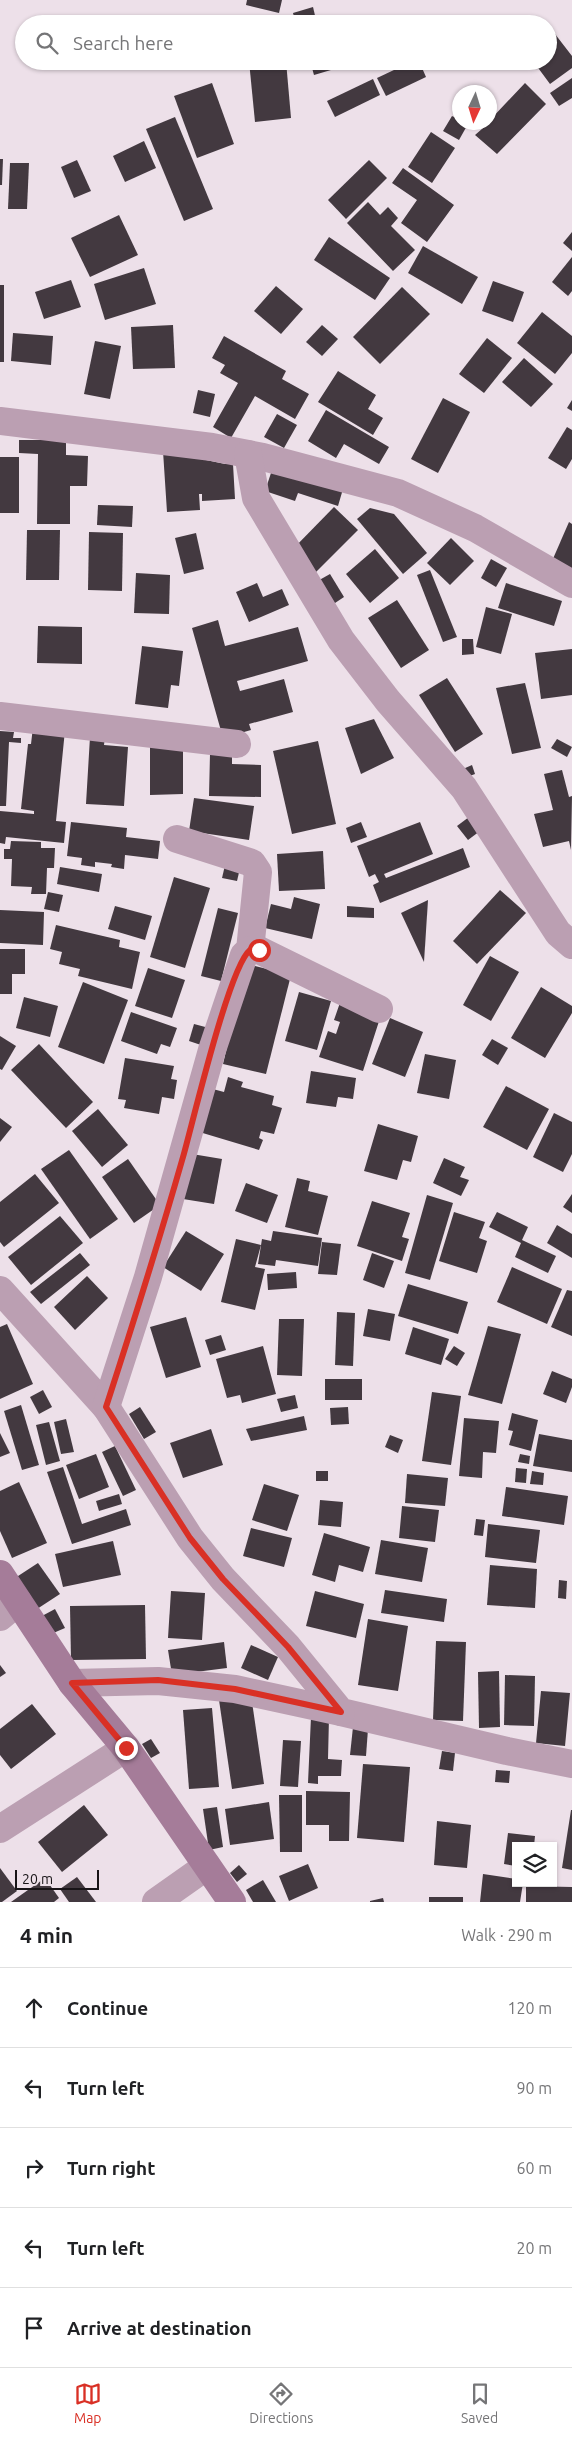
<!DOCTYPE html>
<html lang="en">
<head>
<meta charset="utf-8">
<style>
  body { margin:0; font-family:Ubuntu,sans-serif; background:#f6f6f6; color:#202124 }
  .controls { position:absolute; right:15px; bottom:15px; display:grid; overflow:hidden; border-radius:0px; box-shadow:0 1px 4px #0004 }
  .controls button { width:45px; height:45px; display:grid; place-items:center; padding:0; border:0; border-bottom:1px solid #e0e0e0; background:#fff; color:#202124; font:25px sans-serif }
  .compass { position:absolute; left:452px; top:85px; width:45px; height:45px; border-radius:50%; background:#fff; box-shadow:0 1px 4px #0004; rotate:184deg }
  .scale { position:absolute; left:15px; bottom:12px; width:84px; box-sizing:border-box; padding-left:5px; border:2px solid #181417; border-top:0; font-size:14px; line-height:18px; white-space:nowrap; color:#181417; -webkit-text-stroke:4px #ede0e9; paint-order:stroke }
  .stop { position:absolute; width:15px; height:15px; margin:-11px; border:4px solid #d93025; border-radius:50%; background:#fff }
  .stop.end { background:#d93025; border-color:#fff; box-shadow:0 1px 5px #0008 }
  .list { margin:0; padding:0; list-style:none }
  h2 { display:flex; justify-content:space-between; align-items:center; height:65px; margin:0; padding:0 20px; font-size:21px }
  h2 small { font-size:16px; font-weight:400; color:#757577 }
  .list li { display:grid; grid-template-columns:32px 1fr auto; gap:15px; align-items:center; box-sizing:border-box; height:80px; padding:0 20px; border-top:1px solid #e0e0e0 }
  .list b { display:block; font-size:19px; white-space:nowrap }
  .list em { font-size:16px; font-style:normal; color:#757577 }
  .icon { flex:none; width:28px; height:28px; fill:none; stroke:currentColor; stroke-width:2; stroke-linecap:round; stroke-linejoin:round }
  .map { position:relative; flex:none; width:572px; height:1902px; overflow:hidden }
  .search { position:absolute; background:#fff; box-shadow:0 1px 4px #0004; left:15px; right:15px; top:15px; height:55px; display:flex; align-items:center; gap:12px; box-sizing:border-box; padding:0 18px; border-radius:28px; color:#757577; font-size:19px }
  .sheet { height:465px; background:#fff }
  nav { display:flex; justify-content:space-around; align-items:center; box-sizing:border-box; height:70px; border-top:1px solid #e0e0e0; background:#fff; font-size:14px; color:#757577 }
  nav a { display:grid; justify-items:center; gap:2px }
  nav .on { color:#d93025 }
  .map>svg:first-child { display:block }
</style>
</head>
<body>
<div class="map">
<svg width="572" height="1902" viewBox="0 0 572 1902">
  <rect width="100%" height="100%" fill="#ede0e9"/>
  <g fill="#433940">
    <polygon points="247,0 282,0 279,13 246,5"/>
    <polygon points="313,7 317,24 296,24 293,13"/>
    <polygon points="334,20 335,24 322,24 322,23"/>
    <polygon points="415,20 416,24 404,24 404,23"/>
    <polygon points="555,34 572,56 572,68 550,84 533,61 548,61 548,39"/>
    <polygon points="249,61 286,61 291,118 255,122"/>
    <polygon points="310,61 358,61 358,62 314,75"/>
    <polygon points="372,61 397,61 397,62 374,69"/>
    <polygon points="413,61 419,61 426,77 386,96 377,78"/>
    <polygon points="572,78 572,98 559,106 550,93"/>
    <polygon points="373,79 380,95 335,117 327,101"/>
    <polygon points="212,83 234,144 197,158 174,96"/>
    <polygon points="525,83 546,104 497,154 475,135 490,122 490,120"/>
    <polygon points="452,116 460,120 460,122 468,124 459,140 443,131"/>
    <polygon points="175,117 213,209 184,221 146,129"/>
    <polygon points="431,132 455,148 432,183 408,167"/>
    <polygon points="144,141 156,168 125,182 113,156"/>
    <polygon points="0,159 3,159 2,185 0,185"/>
    <polygon points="77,160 91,191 74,198 61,167"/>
    <polygon points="369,160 387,178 346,219 328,200"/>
    <polygon points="10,163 29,163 27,209 8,209"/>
    <polygon points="403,168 454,205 427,242 401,223 417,200 392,183"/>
    <polygon points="368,202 380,215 388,207 398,218 391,226 415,250 393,271 347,223"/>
    <polygon points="119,215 138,255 90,277 71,238"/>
    <polygon points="572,232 572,251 563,243"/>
    <polygon points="329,237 390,278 375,300 314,260"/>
    <polygon points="423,246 478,277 462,304 408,273"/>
    <polygon points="572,257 572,291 568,296 552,282"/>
    <polygon points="144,268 156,304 105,320 94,284"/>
    <polygon points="71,280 81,307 44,319 35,292"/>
    <polygon points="493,281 524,292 513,322 482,311"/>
    <rect x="0" y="285" width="4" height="77"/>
    <polygon points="276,286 303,309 281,334 254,311"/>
    <polygon points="402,287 430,314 380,364 353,337"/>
    <polygon points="542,312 572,336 572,353 555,374 517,343"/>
    <polygon points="173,325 175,368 133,369 131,327"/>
    <polygon points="322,325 338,339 322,356 306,342"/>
    <polygon points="13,333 53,336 51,365 11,361"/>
    <polygon points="224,336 286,371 282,379 309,394 295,419 255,396 231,438 213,427 238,383 220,373 225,365 212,358"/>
    <polygon points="487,338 512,358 484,393 459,374"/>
    <polygon points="95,341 121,346 110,399 84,394"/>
    <polygon points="524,358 553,384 531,407 502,382"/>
    <polygon points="338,371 376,395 368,409 383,418 373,435 318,402"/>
    <polygon points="198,390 215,394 210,417 193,413"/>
    <polygon points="443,398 470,412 438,473 411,459"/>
    <polygon points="572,400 572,411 567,408"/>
    <polygon points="326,410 389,447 379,464 344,444 336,458 308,441"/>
    <polygon points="277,414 297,425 284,448 264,437"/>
    <polygon points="567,427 572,430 572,459 566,469 548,458"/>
    <polygon points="19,440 66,440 66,455 88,456 87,486 70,486 70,524 37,524 38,454 19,453"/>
    <polygon points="163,451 225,464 233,464 235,499 202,501 202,494 199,494 200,510 167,512"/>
    <rect x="0" y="457" width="19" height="56"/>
    <polygon points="273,467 343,489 338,506 298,493 295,501 265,491"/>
    <polygon points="98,505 133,506 132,527 97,525"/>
    <polygon points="334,507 358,530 315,573 291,551"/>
    <polygon points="370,508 394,514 427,553 403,574 357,519"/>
    <polygon points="569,522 572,524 572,570 552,561"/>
    <polygon points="27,530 60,530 59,580 26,580"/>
    <polygon points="89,532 123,533 122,591 88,590"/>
    <polygon points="196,533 204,569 184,574 175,538"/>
    <polygon points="451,538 474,561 450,585 427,563"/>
    <polygon points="375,549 399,578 370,603 346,574"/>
    <polygon points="491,559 507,568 496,587 481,578"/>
    <polygon points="430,570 457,637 443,642 417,575"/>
    <polygon points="136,573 170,575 169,614 134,613"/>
    <polygon points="330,574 344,597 329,607 314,583"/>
    <polygon points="257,583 263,597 282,589 289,605 249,622 236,592"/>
    <polygon points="506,583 562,601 554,626 498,608"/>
    <polygon points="397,600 429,650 401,668 368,618"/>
    <polygon points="486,607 512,614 501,654 476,647"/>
    <polygon points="218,620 225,646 298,627 308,661 237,681 240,691 284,679 293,712 249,724 251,730 223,738 192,628"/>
    <polygon points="38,626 82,627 82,664 37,663"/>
    <polygon points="462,639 473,639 474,654 462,655"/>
    <polygon points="142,646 183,651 179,686 171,685 168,708 135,704"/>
    <polygon points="572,649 572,695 541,699 535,653"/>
    <polygon points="447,678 483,734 455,752 419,695"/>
    <polygon points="525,683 541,748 512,754 496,688"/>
    <polygon points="374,719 394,758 361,774 345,728"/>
    <polygon points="33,727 65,730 56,821 66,822 64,843 6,837 5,844 0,843 0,811 34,814 34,811 21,809 28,744 31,744"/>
    <polygon points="0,731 14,732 13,738 21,738 21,743 9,742 6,806 0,806"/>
    <polygon points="90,737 105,737 104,745 128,747 124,806 86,804"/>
    <polygon points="557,739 572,747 567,757 551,748"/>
    <polygon points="318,741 336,824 292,834 273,751"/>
    <polygon points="150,745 183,745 183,794 150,795"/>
    <polygon points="210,754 232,754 232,764 261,765 261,797 209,796"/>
    <polygon points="472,765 475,774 467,777 463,769"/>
    <polygon points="562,770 569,797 572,796 571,850 569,841 543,847 534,814 553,810 544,774"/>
    <polygon points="194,798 254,806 249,840 189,831"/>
    <polygon points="469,817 480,831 468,840 457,826"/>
    <polygon points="71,822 127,828 126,837 160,841 158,859 125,855 124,869 111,867 112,864 95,862 95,867 81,865 82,858 67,856"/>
    <polygon points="361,822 367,837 351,843 346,828"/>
    <polygon points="420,822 433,854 384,874 386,878 463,848 470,867 380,903 373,885 379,882 375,874 369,877 357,846"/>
    <polygon points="11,841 41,842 41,848 55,848 54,868 47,868 46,894 31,894 32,887 11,886 12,859 4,859 4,849 10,849"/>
    <polygon points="323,851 325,889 279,891 277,854"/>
    <polygon points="226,861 241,864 237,881 222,878"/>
    <polygon points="60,867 102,874 99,892 57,884"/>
    <polygon points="174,877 210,888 185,968 150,957"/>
    <polygon points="500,890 526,913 477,964 453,941"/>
    <polygon points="48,892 63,895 59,912 44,909"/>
    <polygon points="294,897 320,904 312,939 265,928 271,904 291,909"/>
    <polygon points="428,900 424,962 401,913"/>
    <polygon points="115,906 152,916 145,940 108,929"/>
    <polygon points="347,906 374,908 374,918 347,917"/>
    <polygon points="218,908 238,913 221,981 201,976"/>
    <polygon points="0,910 44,912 43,945 0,943"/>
    <polygon points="56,925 120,940 119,947 140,952 132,989 78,976 80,969 59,964 62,952 50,949"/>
    <polygon points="0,949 25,949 25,974 12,974 12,994 0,994"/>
    <polygon points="490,956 519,972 491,1021 463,1005"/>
    <polygon points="247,964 291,975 266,1074 223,1064"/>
    <polygon points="148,968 185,980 172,1018 135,1006"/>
    <polygon points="83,982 128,1000 104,1064 58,1047"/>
    <polygon points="541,987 572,1006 572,1013 545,1058 511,1038"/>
    <polygon points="299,992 331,1001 317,1050 285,1041"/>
    <polygon points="343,994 381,1015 363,1071 319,1057 328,1031 336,1034 340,1022 334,1020"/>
    <polygon points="24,997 58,1006 50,1037 16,1028"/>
    <polygon points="131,1012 177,1028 170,1047 161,1044 157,1054 121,1041"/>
    <polygon points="390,1018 423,1032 405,1077 372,1064"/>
    <polygon points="194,1024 209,1028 204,1046 189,1041"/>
    <polygon points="0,1036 16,1046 2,1070 0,1069"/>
    <polygon points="492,1039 508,1048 498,1065 482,1055"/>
    <polygon points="39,1044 93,1102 66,1128 11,1070"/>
    <polygon points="425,1054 456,1060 449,1099 417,1093"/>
    <polygon points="125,1058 174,1066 171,1079 177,1080 174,1099 162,1097 159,1114 124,1108 126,1100 118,1099"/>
    <polygon points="311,1071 356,1078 353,1099 338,1097 336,1107 306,1103"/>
    <polygon points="228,1077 243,1082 241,1087 274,1096 272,1105 282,1108 274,1134 261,1131 259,1138 263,1140 259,1150 196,1131 209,1088 224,1092"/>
    <polygon points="506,1086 549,1109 527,1150 483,1127"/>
    <polygon points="98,1109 128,1145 102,1167 72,1131"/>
    <polygon points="554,1113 572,1122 572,1154 563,1172 533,1157"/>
    <polygon points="0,1118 12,1127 0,1142"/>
    <polygon points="378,1124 418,1136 411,1162 403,1160 397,1180 364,1171"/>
    <polygon points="69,1150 118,1219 90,1239 41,1169"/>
    <polygon points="192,1154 222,1159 214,1204 183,1199"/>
    <polygon points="444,1158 465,1167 460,1177 469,1180 461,1196 433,1183"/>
    <polygon points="128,1159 160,1205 134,1223 102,1177"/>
    <polygon points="35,1174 59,1203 4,1247 0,1242 0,1202"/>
    <polygon points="297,1178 310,1181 308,1191 328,1196 318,1235 285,1227"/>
    <polygon points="246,1183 278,1195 267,1223 235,1211"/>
    <polygon points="572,1194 572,1213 563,1207"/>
    <polygon points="427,1195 453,1203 430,1280 405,1273"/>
    <polygon points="372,1201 410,1213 402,1237 409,1239 402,1261 357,1246"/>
    <polygon points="454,1212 485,1222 479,1238 487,1241 477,1273 439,1261"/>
    <polygon points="497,1212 528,1227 522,1240 556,1256 548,1273 515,1257 521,1243 489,1227"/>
    <polygon points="60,1216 83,1243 31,1285 8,1257"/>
    <polygon points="557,1225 572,1234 572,1258 547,1243"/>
    <polygon points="186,1231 224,1254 201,1291 163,1267"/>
    <polygon points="273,1231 322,1238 318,1266 276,1260 275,1266 258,1264 262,1239 271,1241"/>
    <polygon points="236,1239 261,1245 255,1267 265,1269 255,1310 221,1302"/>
    <polygon points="322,1242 341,1244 337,1275 318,1274"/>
    <polygon points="80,1253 90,1265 41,1304 30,1292"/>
    <polygon points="372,1253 394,1261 384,1288 363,1280"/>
    <polygon points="512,1267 562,1289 547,1324 497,1302"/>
    <polygon points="296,1272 297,1288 268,1290 267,1274"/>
    <polygon points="87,1276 108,1298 75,1330 54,1307"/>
    <polygon points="408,1284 468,1302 458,1334 398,1316"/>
    <polygon points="567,1290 572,1291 572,1336 551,1327"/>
    <polygon points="368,1309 395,1314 390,1341 363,1336"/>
    <polygon points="337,1312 355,1313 353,1366 335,1365"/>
    <polygon points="186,1317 201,1367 166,1378 150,1327"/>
    <polygon points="279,1319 304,1319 302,1376 277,1375"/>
    <polygon points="7,1324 33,1384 0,1399 0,1327"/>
    <polygon points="488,1326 521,1334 502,1404 468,1395"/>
    <polygon points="413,1327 449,1339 441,1365 405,1354"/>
    <polygon points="221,1335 226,1350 210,1355 205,1340"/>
    <polygon points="263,1346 276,1394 242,1403 240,1395 227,1398 216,1359"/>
    <polygon points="454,1346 465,1353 457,1366 445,1359"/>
    <polygon points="552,1371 572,1379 572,1387 566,1403 543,1394"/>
    <rect x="325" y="1379" width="37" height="21"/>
    <polygon points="43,1390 52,1407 39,1414 30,1397"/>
    <polygon points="432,1392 461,1396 451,1465 422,1461"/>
    <polygon points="295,1395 298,1408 281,1412 277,1399"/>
    <polygon points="21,1405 39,1465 22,1470 4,1411"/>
    <polygon points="140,1407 156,1432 144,1439 129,1414"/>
    <polygon points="348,1407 349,1424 331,1425 330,1408"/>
    <polygon points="512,1413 538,1420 531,1451 509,1445 513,1431 508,1430"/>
    <polygon points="304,1416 307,1430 251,1441 246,1429"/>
    <polygon points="464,1418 499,1421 496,1453 483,1452 482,1478 459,1476"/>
    <polygon points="66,1419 74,1452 61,1454 54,1422"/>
    <polygon points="49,1422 60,1461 46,1465 36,1425"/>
    <polygon points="211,1429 223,1465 183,1478 170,1443"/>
    <polygon points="0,1433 10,1453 0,1457"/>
    <polygon points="539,1434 572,1440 572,1472 533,1466"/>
    <polygon points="390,1435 403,1440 398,1453 385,1447"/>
    <polygon points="115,1446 136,1490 123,1496 102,1452"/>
    <polygon points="96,1454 109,1487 79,1499 66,1465"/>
    <polygon points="520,1454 530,1456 529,1464 518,1462"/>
    <polygon points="63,1467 82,1524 126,1509 131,1525 72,1544 47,1472"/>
    <polygon points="516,1468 527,1469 526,1483 515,1482"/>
    <rect x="316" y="1471" width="12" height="10"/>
    <polygon points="532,1471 544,1473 543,1485 530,1484"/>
    <polygon points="407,1474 448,1478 445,1506 405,1503"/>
    <polygon points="19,1482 47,1543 12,1558 0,1531 0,1491"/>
    <polygon points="264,1484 299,1495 287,1531 252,1520"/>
    <polygon points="506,1487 568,1496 564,1525 502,1516"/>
    <polygon points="119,1494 122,1504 99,1511 96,1501"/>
    <polygon points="320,1500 343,1502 341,1527 318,1525"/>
    <polygon points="402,1506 439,1510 435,1542 399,1538"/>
    <polygon points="476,1519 485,1520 483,1536 474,1535"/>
    <polygon points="488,1524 540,1530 536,1563 485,1557"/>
    <polygon points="251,1528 292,1538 284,1567 243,1556"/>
    <polygon points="324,1533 370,1547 363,1572 339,1565 335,1582 312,1575"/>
    <polygon points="381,1540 428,1548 422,1582 375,1574"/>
    <polygon points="113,1541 121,1575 63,1587 55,1554"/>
    <polygon points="38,1563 60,1594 37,1609 15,1578"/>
    <polygon points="490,1565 537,1569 535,1608 487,1605"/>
    <polygon points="559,1580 567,1581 566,1599 558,1598"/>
    <polygon points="385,1590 447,1599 444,1622 381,1613"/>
    <polygon points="171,1591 205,1593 202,1640 168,1638"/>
    <polygon points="315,1591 364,1604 356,1638 306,1626"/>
    <polygon points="145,1605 146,1659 71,1660 70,1606"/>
    <polygon points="55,1609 65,1628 51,1634 42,1616"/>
    <polygon points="368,1619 408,1626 398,1691 358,1685"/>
    <polygon points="436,1641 466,1642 463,1721 433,1720"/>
    <polygon points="224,1642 227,1668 172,1675 168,1650"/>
    <polygon points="251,1645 278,1657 268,1680 241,1668"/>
    <polygon points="0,1665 6,1673 0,1677"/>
    <polygon points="499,1671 500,1727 479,1728 478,1672"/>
    <polygon points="505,1675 535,1676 534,1726 504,1725"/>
    <polygon points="541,1691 570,1693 565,1746 536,1743"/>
    <polygon points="251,1695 264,1784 232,1789 219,1700"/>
    <polygon points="32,1704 56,1734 11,1769 0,1755 0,1729"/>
    <polygon points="212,1708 219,1787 189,1789 183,1710"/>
    <polygon points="311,1717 329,1717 328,1759 342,1760 341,1776 318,1776 318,1784 308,1783"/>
    <polygon points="353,1727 368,1729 366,1756 350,1755"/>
    <polygon points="151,1739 160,1753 151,1758 142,1744"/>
    <polygon points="283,1740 301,1741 298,1787 280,1786"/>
    <polygon points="442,1751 455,1753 453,1771 439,1769"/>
    <polygon points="363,1764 410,1767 404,1842 357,1838"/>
    <polygon points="496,1770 510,1771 509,1783 495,1782"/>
    <polygon points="306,1791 350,1792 349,1841 329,1841 329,1825 306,1825"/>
    <polygon points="279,1795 302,1795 302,1852 280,1852"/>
    <polygon points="269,1802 274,1839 230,1845 225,1809"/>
    <polygon points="84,1805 108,1835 62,1872 38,1842"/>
    <polygon points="217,1807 223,1847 209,1850 203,1809"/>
    <polygon points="571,1810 572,1810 572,1870 562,1868"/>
    <polygon points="437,1821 471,1825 467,1868 434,1865"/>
    <polygon points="508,1833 535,1836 534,1846 516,1846 516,1866 504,1864"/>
    <polygon points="308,1864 318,1888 289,1901 279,1876"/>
    <polygon points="239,1865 247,1874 237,1882 230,1873"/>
    <polygon points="0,1868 17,1891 2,1902 0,1902"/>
    <polygon points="483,1874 516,1879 516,1883 523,1883 520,1902 480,1902"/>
    <polygon points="77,1877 96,1902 69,1902 60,1889"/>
    <polygon points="45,1878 59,1898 54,1902 11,1902"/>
    <polygon points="263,1880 276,1902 253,1902 246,1890"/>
    <rect x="534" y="1883" width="19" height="2"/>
    <polygon points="526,1886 572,1887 572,1902 526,1902"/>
    <rect x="429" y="1897" width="34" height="5"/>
    <polygon points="383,1898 384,1902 370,1902 370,1901"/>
  </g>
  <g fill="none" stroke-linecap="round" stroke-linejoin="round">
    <g stroke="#bb9fb2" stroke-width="28">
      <polyline points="0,421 212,447 263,457 398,493 475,528 572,584"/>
      <polyline points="248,454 256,498 341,640 388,701 464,788 558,933 572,945"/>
      <polyline points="0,716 237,744"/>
      <polyline points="177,839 252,863 258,872 250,950"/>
      <polyline points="0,1290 106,1407 190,1538 223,1579 288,1647 341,1712 507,1751 572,1764"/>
      <polyline points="106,1407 148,1277 212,1050 244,955 250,950 259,950 379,1009"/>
      <polyline points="0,1617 18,1602"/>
      <polyline points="72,1683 158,1681 235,1689 341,1712"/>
      <polyline points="0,1829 126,1748"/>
      <polyline points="156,1902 207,1866"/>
    </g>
    <polyline stroke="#a57c99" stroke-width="28" points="0,1574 72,1683 126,1748 232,1902"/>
  </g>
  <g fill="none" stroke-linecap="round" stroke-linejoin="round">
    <path stroke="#d93025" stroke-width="6" d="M126,1748L72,1683L158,1680L235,1689L341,1712L288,1647L223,1579L190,1538L106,1407C133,1324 159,1241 183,1157C193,1122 229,967 250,950H259"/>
  </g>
</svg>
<div class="controls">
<button><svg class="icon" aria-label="layers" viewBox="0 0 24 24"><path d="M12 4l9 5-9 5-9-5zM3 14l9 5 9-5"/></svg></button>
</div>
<svg class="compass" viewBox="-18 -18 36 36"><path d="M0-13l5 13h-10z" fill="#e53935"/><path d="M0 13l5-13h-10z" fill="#757577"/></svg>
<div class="scale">20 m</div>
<div class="stop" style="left:259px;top:950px"></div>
<div class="stop end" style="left:126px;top:1748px"></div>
<div class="search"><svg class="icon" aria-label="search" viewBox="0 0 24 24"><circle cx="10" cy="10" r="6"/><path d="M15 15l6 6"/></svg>Search here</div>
</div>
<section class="sheet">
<h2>4 min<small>Walk · 290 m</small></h2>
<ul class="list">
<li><svg class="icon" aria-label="ahead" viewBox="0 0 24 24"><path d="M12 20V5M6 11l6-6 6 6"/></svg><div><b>Continue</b></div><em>120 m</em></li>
<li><svg class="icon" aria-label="left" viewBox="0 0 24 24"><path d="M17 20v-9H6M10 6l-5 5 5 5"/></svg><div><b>Turn left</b></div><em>90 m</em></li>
<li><svg class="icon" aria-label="right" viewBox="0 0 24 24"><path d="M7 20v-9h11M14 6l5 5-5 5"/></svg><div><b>Turn right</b></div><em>60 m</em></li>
<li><svg class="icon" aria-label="left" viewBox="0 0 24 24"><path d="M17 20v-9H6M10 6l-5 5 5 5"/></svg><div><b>Turn left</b></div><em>20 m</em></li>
<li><svg class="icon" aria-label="arrive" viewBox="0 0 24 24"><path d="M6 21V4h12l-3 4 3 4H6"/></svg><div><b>Arrive at destination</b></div></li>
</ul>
</section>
<nav>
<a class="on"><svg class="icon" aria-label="map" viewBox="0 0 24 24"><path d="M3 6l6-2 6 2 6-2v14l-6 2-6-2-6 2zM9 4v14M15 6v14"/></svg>Map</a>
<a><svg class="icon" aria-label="directions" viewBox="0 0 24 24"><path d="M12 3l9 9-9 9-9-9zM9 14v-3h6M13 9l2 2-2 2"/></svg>Directions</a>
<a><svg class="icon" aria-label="saved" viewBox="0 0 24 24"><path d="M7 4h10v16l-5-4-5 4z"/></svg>Saved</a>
</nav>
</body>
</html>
